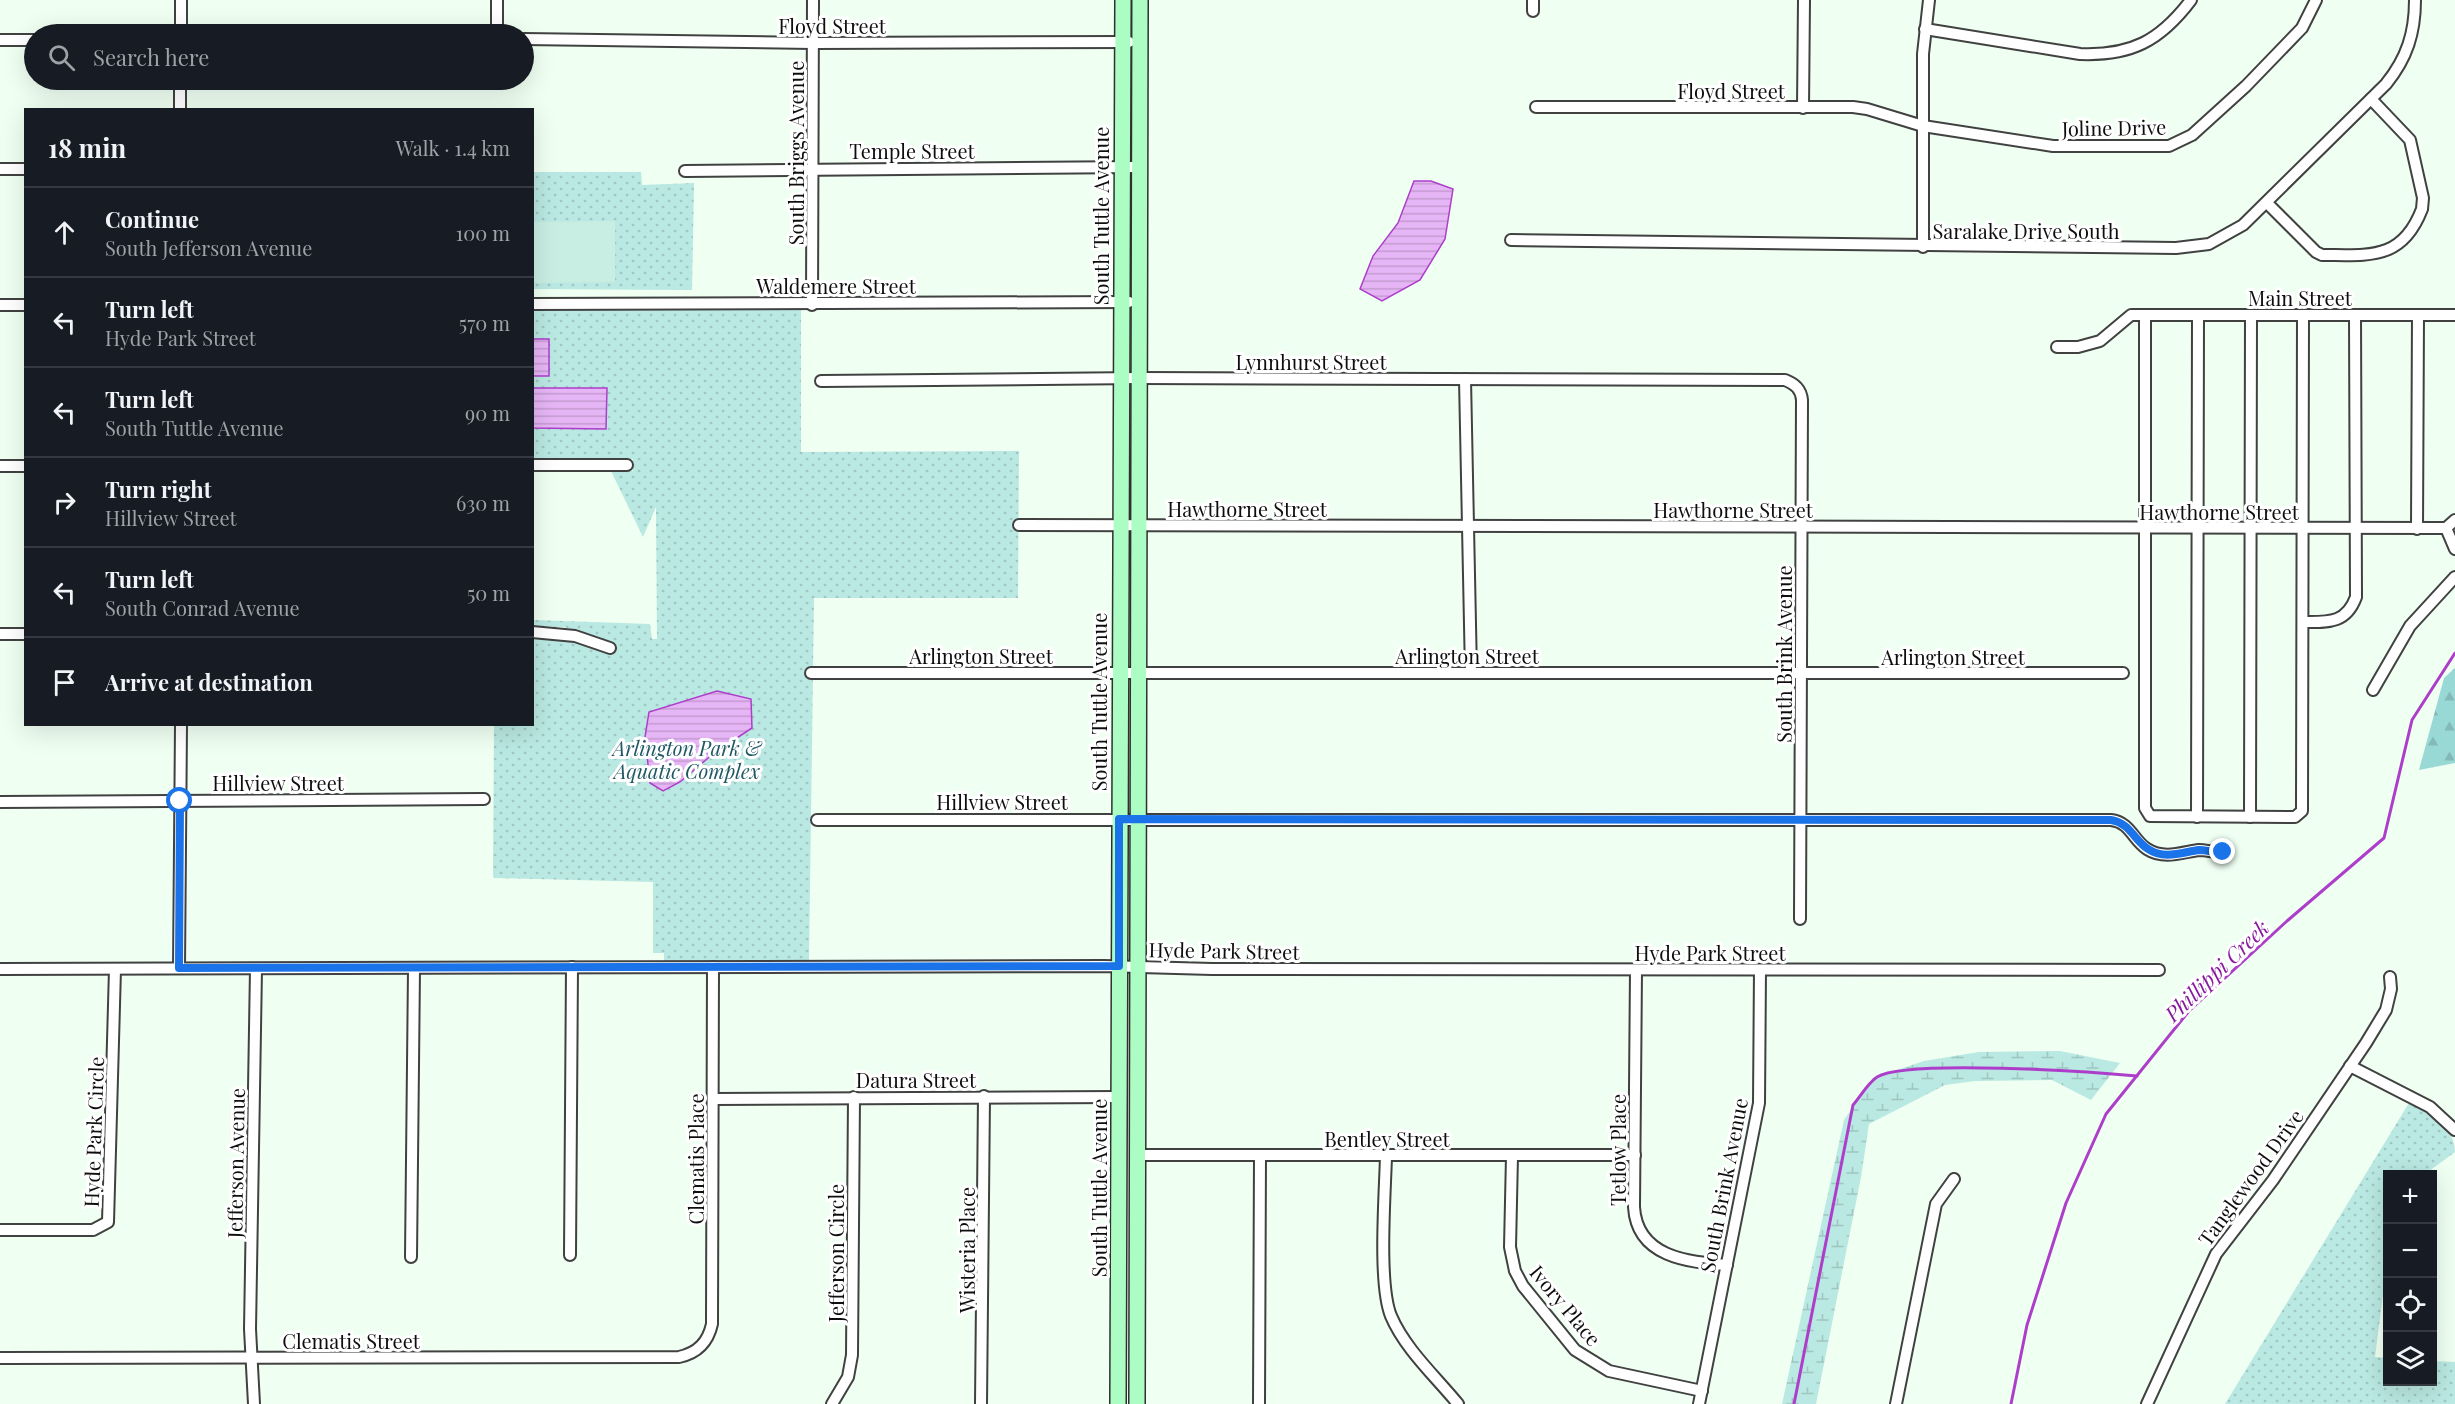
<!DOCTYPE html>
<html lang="en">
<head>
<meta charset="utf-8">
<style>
  body { margin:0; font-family:"Playfair Display",serif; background:#20242c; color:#f1f3f6 }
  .controls { position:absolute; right:18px; bottom:18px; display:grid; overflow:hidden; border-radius:0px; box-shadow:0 6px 24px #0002 }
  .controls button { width:54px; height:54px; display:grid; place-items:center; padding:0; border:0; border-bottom:2px solid #363941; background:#171b24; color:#f1f3f6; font:30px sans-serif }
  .stop { position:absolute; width:18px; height:18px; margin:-14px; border:4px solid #1a73e8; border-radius:50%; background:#fff }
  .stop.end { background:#1a73e8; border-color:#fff; box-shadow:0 2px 6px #0008 }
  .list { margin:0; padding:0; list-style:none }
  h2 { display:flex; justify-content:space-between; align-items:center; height:78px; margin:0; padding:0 24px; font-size:26px }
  h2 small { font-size:20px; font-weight:400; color:#9ea1a6 }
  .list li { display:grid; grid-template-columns:39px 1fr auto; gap:18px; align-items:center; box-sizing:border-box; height:90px; padding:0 24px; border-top:2px solid #363941 }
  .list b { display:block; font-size:22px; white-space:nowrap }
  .list p { margin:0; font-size:20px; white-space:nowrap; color:#9ea1a6 }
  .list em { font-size:20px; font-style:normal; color:#9ea1a6 }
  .icon { flex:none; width:33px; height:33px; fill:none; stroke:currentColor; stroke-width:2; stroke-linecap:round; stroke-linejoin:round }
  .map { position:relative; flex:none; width:2455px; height:1404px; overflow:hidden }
  .search { position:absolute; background:#171b24; box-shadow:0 6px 24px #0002; left:24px; top:24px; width:510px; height:66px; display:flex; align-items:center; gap:15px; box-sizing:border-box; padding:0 21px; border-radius:33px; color:#9ea1a6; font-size:22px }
  .panel { position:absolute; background:#171b24; box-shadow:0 6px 24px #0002; left:24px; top:108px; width:510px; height:618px; border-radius:0px }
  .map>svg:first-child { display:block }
</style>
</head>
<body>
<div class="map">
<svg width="2455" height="1404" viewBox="0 0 2455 1404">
  <defs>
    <pattern id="forest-firs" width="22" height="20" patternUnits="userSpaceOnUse" patternTransform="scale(1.5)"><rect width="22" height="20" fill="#99d9d5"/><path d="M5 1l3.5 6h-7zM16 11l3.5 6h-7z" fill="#83b9b6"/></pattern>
    <pattern id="wetland-marsh" width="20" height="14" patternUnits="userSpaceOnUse" patternTransform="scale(1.5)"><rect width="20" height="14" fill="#bae8e2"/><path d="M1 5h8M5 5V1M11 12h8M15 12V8" fill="none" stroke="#9fc6c1"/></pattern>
    <pattern id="park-dots" width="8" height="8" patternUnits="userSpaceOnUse" patternTransform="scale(1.5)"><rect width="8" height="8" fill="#bae8e2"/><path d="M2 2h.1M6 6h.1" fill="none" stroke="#9fc6c1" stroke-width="1.8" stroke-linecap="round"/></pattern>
    <pattern id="water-rules" width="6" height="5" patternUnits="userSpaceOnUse" patternTransform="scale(1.5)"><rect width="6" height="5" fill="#e6b5f5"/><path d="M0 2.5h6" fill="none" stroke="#c49ad1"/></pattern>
  </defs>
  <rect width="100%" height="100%" fill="#effff2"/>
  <polygon fill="url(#forest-firs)" points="2455,668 2455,763 2419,770 2444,678"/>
  <polygon fill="url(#wetland-marsh)" points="2060,1051 2120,1063 2091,1100 2052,1080 1975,1081 1945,1085 1869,1124 1861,1177 1816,1404 1782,1404 1844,1120 1873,1078 1924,1061 1979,1052"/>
  <g fill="url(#park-dots)">
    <polygon points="533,172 641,172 642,185 694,183 692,290 533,289"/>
    <polygon points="655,308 801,309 801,452 1019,451 1018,598 814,598 809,960 664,961 664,953 653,953 653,882 494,878 493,876 494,725 532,724 533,638 601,639 564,627 533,626 533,620 650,624 652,639 657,639 656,507 643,537 611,471 633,471 633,459 533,459 533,311"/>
    <path d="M2409,1103C2430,1114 2455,1127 2455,1152L2425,1174H2388L2387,1282L2383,1295L2375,1357L2387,1358L2388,1382H2432L2433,1361L2455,1362V1404H2225Z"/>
  </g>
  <polygon fill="#c8ede3" points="615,221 615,282 533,283 533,222"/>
  <g fill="url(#water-rules)" stroke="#ad3eca" stroke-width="1.5">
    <polygon points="1414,181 1431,181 1453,189 1445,239 1420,280 1382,301 1360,289 1373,256 1398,223"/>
    <rect x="533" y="339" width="16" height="37"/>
    <polygon points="533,388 607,388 606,429 533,428"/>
    <polygon points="717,691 751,699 752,728 714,753 680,782 663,791 650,783 645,737 649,712"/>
  </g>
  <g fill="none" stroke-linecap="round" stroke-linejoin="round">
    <g stroke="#ad3eca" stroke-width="3">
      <path d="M1794,1404L1853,1105C1860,1097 1868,1083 1877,1077C1906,1059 2095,1072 2137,1076"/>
      <polyline points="2011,1404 2027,1325 2066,1203 2106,1114 2189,1011 2287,921 2384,838 2412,720 2455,653"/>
    </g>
    <defs>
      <g id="street">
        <polyline points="1533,11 1533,0"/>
        <path d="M1925,29L2080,54C2131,56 2160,41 2191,0"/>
        <polyline points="181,34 181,0"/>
        <polyline points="497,34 497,0"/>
        <polyline points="524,39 813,43 1129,42"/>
        <polyline points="0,40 34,40"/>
        <polyline points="1536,107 1853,107 1867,109 1923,126 2053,146 2169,146 2192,135 2246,86 2302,28 2316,0"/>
        <polyline points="1803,108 1804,0"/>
        <polyline points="180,110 180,80"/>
        <polyline points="0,169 26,169"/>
        <polyline points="685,171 1139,167"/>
        <path d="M2267,203L2316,252L2322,255C2369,255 2402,261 2422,209L2423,198L2410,140L2371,99"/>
        <path d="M1511,240L2176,248L2209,244L2243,225L2386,84C2407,58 2415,33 2415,0"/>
        <polyline points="1923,247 1923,54 1929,0"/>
        <polyline points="532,304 1129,302"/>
        <polyline points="0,305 26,305"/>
        <polyline points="812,305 813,0"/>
        <polyline points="2145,315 2145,808 2150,816 2295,817 2302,811 2303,315"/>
        <polyline points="2057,347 2078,347 2100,341 2131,315 2455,315"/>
        <polyline points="1465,379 1471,673"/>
        <path d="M821,381L1140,378L1785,380C1795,384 1801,389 1802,400L1800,919"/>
        <polyline points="532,465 627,465"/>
        <polyline points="0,466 26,466"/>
        <polyline points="1019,525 2446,528"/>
        <polyline points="2446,528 2455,549"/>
        <polyline points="2446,528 2455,520"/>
        <polyline points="2417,529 2418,315"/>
        <path d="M2303,622C2328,622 2346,624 2356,597L2355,315"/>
        <polyline points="532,632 575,636 610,648"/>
        <polyline points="0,634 26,634"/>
        <polyline points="811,673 2123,673"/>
        <polyline points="2373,690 2410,626 2455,577"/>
        <polyline points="0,802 484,799"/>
        <polyline points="2197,817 2198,315"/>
        <polyline points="2250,817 2251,315"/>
        <path d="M817,820H2111C2130,822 2133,840 2147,849C2164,860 2183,852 2199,850C2207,850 2215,853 2223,852"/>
        <polyline points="179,968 181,724"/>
        <polyline points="0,969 1104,966 1212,969 2159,970"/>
        <path d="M1636,970L1634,1207C1637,1257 1687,1262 1727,1265"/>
        <polyline points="2350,1066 2430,1107 2455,1130"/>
        <polyline points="713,1099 1119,1097"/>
        <polyline points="1139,1155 1635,1155"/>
        <path d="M1386,1156C1385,1195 1378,1284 1391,1316C1405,1349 1436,1377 1458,1404"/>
        <polyline points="1512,1156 1510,1247 1515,1271 1523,1286 1575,1350 1609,1371 1702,1391"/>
        <polyline points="0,1230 93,1230 108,1222 115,969"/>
        <polyline points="570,1255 572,967"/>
        <polyline points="411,1257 414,969"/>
        <path d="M0,1358L679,1357C698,1353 708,1342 712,1324L713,967"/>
        <polyline points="254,1404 250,1329 256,969"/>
        <polyline points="832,1404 848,1377 852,1355 854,1097"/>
        <polyline points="981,1404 984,1096"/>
        <polyline points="1259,1404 1260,1155"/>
        <polyline points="1699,1404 1759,1103 1760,970"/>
        <polyline points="1896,1404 1936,1204 1954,1179"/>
        <polyline points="2147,1404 2216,1254 2273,1180 2366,1043 2386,1010 2391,989 2390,977"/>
      </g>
      <g id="secondary">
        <polyline points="1118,1404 1123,0"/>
        <polyline points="1137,1404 1140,0"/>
      </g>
    </defs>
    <use href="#street" stroke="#414141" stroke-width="14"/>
    <use href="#secondary" stroke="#303030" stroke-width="18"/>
    <use href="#street" stroke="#fff" stroke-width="10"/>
    <use href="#secondary" stroke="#acfdc3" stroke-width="15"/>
  </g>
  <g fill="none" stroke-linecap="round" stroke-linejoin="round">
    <path stroke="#1a73e8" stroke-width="8" d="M180,801L179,968L1119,966V819L2111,820C2130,823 2134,840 2148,849C2164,860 2183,852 2199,850C2207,850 2215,853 2223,852"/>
  </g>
  <g text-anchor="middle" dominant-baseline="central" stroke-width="6" stroke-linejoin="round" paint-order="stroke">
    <g font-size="20" fill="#0e0e0e" stroke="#fff">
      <text x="832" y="25">Floyd Street</text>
      <text x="1731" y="90">Floyd Street</text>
      <text transform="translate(2114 127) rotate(-1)">Joline Drive</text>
      <text x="912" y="150">Temple Street</text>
      <text transform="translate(795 153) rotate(-90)">South Briggs Avenue</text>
      <text transform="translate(1100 216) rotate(-90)">South Tuttle Avenue</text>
      <text x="2026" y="230">Saralake Drive South</text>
      <text x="836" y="285">Waldemere Street</text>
      <text x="2300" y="297">Main Street</text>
      <text x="1311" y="361">Lynnhurst Street</text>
      <text x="1247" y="508">Hawthorne Street</text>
      <text x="1733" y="509">Hawthorne Street</text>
      <text x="2219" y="511">Hawthorne Street</text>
      <text transform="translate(1783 654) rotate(-90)">South Brink Avenue</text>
      <text x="981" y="655">Arlington Street</text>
      <text x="1467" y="655">Arlington Street</text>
      <text x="1953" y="656">Arlington Street</text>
      <text transform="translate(1098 702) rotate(-90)">South Tuttle Avenue</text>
      <text x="278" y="782">Hillview Street</text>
      <text x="1002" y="801">Hillview Street</text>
      <text transform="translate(1224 950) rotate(1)">Hyde Park Street</text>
      <text x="1710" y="952">Hyde Park Street</text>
      <text x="916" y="1079">Datura Street</text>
      <text transform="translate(93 1132) rotate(-88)">Hyde Park Circle</text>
      <text x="1387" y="1138">Bentley Street</text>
      <text transform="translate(1617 1150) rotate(-90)">Tetlow Place</text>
      <text transform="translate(695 1159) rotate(-90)">Clematis Place</text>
      <text transform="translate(235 1163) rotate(-89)">Jefferson Avenue</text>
      <text transform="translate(2250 1177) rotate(-54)">Tanglewood Drive</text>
      <text transform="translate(1723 1185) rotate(-79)">South Brink Avenue</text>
      <text transform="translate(1098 1188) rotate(-90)">South Tuttle Avenue</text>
      <text transform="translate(966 1250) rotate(-90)">Wisteria Place</text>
      <text transform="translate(835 1253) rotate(-90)">Jefferson Circle</text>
      <text transform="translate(1566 1305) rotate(50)">Ivory Place</text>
      <text x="351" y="1340">Clematis Street</text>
    </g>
    <g font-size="20" font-style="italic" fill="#1f5864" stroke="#fff">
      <text x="687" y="747">Arlington Park &amp;<tspan x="687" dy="23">Aquatic Complex</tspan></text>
    </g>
    <g font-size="21" font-style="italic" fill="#871a9d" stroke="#fff">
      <text transform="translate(2216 970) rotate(-44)">Phillippi Creek</text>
    </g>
  </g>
</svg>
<div class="controls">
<button>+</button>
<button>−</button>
<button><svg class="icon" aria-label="locate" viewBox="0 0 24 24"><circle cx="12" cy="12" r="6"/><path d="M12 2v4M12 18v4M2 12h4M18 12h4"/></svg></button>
<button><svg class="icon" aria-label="layers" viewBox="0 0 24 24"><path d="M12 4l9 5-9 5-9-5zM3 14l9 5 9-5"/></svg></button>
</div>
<div class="stop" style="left:180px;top:801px"></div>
<div class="stop end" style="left:2223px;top:852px"></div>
<div class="search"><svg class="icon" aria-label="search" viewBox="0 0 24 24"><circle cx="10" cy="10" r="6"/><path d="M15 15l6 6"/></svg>Search here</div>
<section class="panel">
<h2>18 min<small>Walk · 1.4 km</small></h2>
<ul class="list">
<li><svg class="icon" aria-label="ahead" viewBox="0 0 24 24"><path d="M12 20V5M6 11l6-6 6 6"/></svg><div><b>Continue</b><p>South Jefferson Avenue</p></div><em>100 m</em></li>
<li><svg class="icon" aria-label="left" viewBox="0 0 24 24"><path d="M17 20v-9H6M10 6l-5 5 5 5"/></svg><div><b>Turn left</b><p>Hyde Park Street</p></div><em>570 m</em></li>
<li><svg class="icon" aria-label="left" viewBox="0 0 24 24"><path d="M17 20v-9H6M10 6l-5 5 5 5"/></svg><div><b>Turn left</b><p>South Tuttle Avenue</p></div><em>90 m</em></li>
<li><svg class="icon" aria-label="right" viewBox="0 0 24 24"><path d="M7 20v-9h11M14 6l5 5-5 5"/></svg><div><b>Turn right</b><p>Hillview Street</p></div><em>630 m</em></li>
<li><svg class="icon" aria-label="left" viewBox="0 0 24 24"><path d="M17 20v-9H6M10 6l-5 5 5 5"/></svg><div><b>Turn left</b><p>South Conrad Avenue</p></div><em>50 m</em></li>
<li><svg class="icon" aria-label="arrive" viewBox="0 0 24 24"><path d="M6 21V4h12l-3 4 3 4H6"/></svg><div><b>Arrive at destination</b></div></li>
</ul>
</section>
</div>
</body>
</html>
